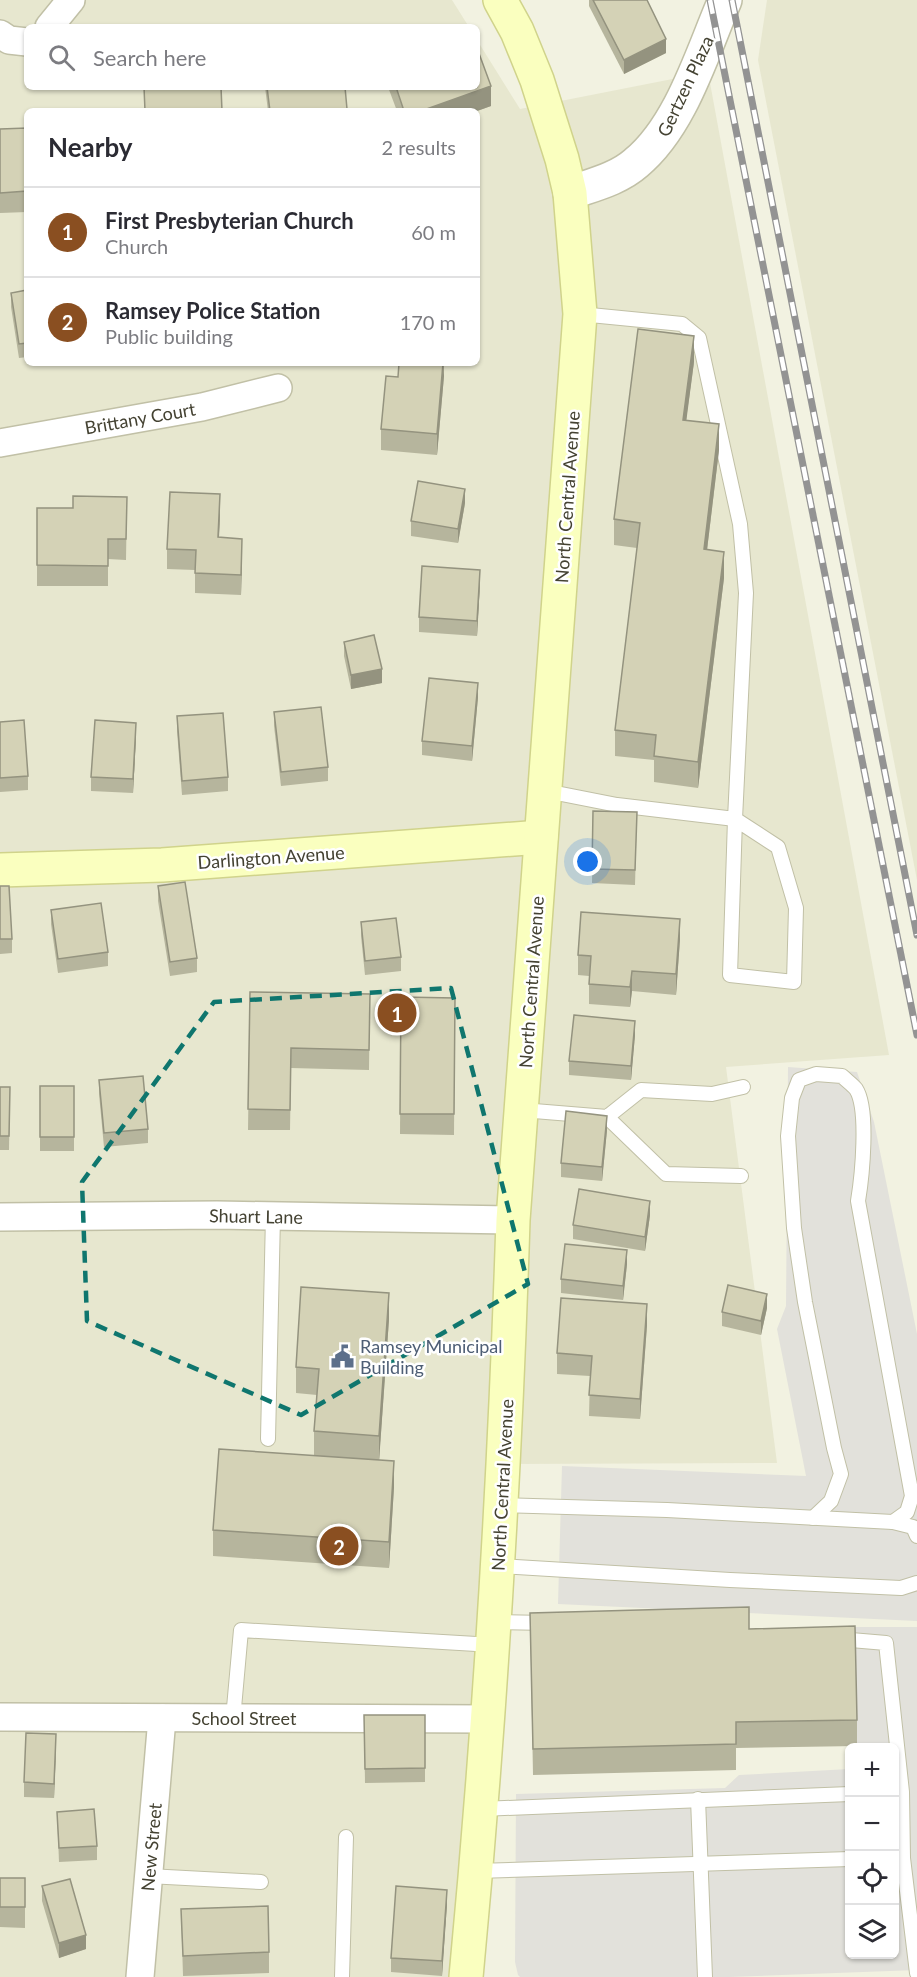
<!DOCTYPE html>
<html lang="en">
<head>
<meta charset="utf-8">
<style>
  body { margin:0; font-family:Lato,sans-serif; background:#f2f2f3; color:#2b2b33 }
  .controls { position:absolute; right:18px; bottom:18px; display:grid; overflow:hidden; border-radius:9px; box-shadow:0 2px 4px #0004 }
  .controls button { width:54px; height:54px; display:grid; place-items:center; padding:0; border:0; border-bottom:2px solid #e1e1e2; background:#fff; color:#2b2b33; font:30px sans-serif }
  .you { position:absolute; left:588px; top:862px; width:21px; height:21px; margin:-15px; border:4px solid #fff; border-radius:50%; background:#1a73e8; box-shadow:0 0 0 9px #1a73e833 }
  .badge { display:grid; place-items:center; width:39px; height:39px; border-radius:50%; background:#8a4f21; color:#fff; font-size:20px; font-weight:700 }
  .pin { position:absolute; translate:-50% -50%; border:3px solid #fff; box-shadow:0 2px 6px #0006 }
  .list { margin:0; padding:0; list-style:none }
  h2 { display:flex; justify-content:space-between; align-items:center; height:78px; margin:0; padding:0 24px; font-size:26px }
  h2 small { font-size:20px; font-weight:400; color:#7c7c81 }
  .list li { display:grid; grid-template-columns:39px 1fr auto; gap:18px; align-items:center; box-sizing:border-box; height:90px; padding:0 24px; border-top:2px solid #e1e1e2 }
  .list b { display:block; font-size:22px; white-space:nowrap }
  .list p { margin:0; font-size:20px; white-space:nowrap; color:#7c7c81 }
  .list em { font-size:20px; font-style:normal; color:#7c7c81 }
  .icon { flex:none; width:33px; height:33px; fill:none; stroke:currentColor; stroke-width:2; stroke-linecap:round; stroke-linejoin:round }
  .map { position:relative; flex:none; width:917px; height:1977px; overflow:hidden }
  .search { position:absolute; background:#fff; box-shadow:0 2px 4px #0004; left:24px; top:24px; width:456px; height:66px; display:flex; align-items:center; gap:15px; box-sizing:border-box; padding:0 21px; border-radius:9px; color:#7c7c81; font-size:22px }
  .panel { position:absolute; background:#fff; box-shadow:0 2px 4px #0004; left:24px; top:108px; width:456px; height:258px; border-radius:9px }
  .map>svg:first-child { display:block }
</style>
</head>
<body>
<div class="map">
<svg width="917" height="1977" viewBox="0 0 917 1977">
  <rect width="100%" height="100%" fill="#f2f2e1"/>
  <g fill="#e7e7cf" fill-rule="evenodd">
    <path d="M0,0H452L469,27H27V87H477V40L520,109L708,72L889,1055L726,1067L777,1463L503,1464L460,1977H0ZM27,111H477V363H27Z"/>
    <polygon points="767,0 917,0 917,880 758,60"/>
  </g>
  <g fill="#e2e1db">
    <polygon points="788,1067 857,1072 874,1122 917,1334 917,1621 558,1604 562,1466 806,1476 777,1329 786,1306"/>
    <polygon points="847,1627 917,1627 917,1970 729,1977 520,1977 518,1975 515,1962 516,1794 725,1788 739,1775 849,1769 850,1954 894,1954 894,1748 853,1747"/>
  </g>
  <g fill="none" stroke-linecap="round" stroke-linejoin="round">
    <defs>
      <g id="service">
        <polyline points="546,791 617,805 735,819 746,593 740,524 699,338 682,324 580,314"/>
        <polygon points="735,819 778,847 796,908 794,982 730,975"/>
        <polyline points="522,1110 607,1117 641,1090 712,1094 743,1087"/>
        <polyline points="607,1117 666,1174 741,1176"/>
        <polyline points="268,1439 273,1216"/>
        <polyline points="502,1505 667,1510 893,1522 913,1527 917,1536"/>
        <path d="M813,1518L831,1501L841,1474L834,1448L805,1302L794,1228L788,1136L792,1098L799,1080L816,1074L842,1076C846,1080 853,1085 856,1089C869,1109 862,1177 858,1201L912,1496L907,1512L893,1522"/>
        <polyline points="498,1566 730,1580 901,1588 917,1583"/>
        <polyline points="494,1622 547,1623"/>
        <polyline points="839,1639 886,1643 902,1792 903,1858 917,1973"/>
        <polyline points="233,1719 241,1630 493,1645"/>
        <polyline points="698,1799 705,1977"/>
        <polyline points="482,1809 850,1794"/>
        <polyline points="476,1871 850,1859"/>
        <polyline points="148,1876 261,1882"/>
        <polyline points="342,1977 346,1837"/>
      </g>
      <g id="minor">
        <polyline points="49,27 71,0"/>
        <polyline points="0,34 9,40 27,42"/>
        <polyline points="0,443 202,407 278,388"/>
        <polyline points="0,1217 217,1215 513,1220"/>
        <polyline points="0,1717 488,1719"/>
        <polyline points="140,1977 162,1718"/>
      </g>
      <path id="tertiary" d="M570,193C592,185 618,179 636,163C681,126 702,53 725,0"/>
      <g id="secondary">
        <polyline points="0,870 162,865 541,837"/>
        <path d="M466,1977C490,1725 505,1473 513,1220L580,314L570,193L562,159L537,80L517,31L500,0"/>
      </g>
    </defs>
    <use href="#service" stroke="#c1c0a6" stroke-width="16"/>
    <use href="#minor" stroke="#c1c0a6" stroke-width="30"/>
    <use href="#tertiary" stroke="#c1c0a6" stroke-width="36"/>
    <use href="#secondary" stroke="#d0d38b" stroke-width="36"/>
    <use href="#service" stroke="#fff" stroke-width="14"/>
    <use href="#minor" stroke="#fff" stroke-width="27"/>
    <use href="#tertiary" stroke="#fff" stroke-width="33"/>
    <use href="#secondary" stroke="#faffbf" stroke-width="33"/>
    <defs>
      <g id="rail">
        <polyline points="710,0 917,1035"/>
        <polyline points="732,0 917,935"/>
      </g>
    </defs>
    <use href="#rail" stroke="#939393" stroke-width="7"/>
    <use href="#rail" stroke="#fff" stroke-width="4.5" stroke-dasharray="14" stroke-linecap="butt"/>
  </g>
  <g fill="#b6b59d">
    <polygon points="589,0 647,0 666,53 624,74 589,6"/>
    <polygon points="265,87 345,87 347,111 268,111"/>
    <polygon points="388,87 477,87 491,106 477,111 397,111"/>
    <polygon points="27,128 27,212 0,213 0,129"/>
    <polygon points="27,290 27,357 19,358 11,307 11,293"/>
    <polygon points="694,362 686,420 719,450 707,550 724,578 698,788 654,782 654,760 615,756 615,730 637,548 614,545 614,519"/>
    <polygon points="444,363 444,376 437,455 381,450 381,429"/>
    <polygon points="127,497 126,560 108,559 108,586 37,586 37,508 73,508"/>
    <polygon points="465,503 458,543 411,536 411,521"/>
    <polygon points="220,514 219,537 242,559 241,595 195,593 195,570 167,569 167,549"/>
    <polygon points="480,584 477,636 419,632 419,617"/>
    <polygon points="344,642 382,683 351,689 344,656"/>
    <polygon points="478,697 472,761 422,755 422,741"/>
    <polygon points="274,712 328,767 328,781 281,786 274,726"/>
    <polygon points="177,716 228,777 228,791 182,795 177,731"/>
    <polygon points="0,722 28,776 28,790 0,792"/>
    <polygon points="136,737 133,793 91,791 91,777"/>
    <polygon points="593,811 637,812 635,885 592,883"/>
    <polygon points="0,886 12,939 12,953 0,954"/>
    <polygon points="158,886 197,958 197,972 170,976 158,901"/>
    <polygon points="51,910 108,952 108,966 58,973 51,924"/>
    <polygon points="361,922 401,957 401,971 365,975 361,936"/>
    <polygon points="680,939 676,995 632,991 630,1007 589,1004 589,976 578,975 578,955"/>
    <polygon points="250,992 370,994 369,1070 291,1068 290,1130 248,1130"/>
    <polygon points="401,997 455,998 454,1135 400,1134"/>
    <polygon points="635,1035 631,1080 569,1075 569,1061"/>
    <polygon points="99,1080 148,1129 148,1143 104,1147 99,1094"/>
    <rect x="40" y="1086" width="34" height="65"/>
    <polygon points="0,1087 10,1087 9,1150 0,1150"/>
    <polygon points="607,1130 602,1181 561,1177 561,1163"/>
    <polygon points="650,1215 645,1251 573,1239 573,1225"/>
    <polygon points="627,1264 623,1300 561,1293 561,1279"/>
    <polygon points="767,1308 761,1335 722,1326 722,1312"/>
    <polygon points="389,1319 379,1460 394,1487 389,1568 213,1556 213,1530 314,1456 314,1431 317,1395 296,1393 296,1367"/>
    <polygon points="647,1325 640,1419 589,1416 590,1376 557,1374 557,1353"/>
    <polygon points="530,1613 749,1629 857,1720 857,1746 736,1748 736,1770 533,1775"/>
    <polygon points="364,1715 425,1715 425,1782 365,1783"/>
    <polygon points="56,1748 54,1798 24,1797 24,1782"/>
    <polygon points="57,1812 97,1846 97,1860 59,1862"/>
    <polygon points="0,1878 25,1878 25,1928 0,1927"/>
    <polygon points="42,1886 86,1949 59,1958 42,1901"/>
    <polygon points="447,1904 442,1976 391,1972 391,1958"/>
    <polygon points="181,1909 269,1952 269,1973 183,1976"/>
  </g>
  <g fill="#94937f">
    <polygon points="666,39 666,53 624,74 624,60"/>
    <polygon points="491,86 491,106 477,111 421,111"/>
    <polygon points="694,336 694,362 683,446 683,420"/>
    <polygon points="443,363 444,376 437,455 437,434"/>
    <polygon points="719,424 719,450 704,575 704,549"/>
    <polygon points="465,489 465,503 458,543 458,529"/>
    <polygon points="220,494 220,514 218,558 218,537"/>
    <polygon points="242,539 242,559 241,595 241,575"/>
    <polygon points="724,552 724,578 698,788 698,762"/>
    <polygon points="480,570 480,584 477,636 477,621"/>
    <polygon points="382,669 382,683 351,689 351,675"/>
    <polygon points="478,683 478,697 472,761 472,746"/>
    <polygon points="136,723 136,737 133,793 133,779"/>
    <polygon points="680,919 680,939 676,995 676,974"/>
    <polygon points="632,971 632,991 630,1007 630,987"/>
    <polygon points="635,1021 635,1035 631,1080 631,1066"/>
    <polygon points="607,1116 607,1130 602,1181 602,1167"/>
    <polygon points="650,1201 650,1215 645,1251 645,1237"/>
    <polygon points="627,1250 627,1264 623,1300 623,1286"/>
    <polygon points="389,1293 389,1319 379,1462 379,1436"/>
    <polygon points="767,1294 767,1308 761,1335 761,1321"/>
    <polygon points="647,1304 647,1325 640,1419 640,1399"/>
    <polygon points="394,1461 394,1487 389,1568 389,1542"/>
    <polygon points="56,1734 56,1748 54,1798 54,1784"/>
    <polygon points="447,1890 447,1904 442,1976 442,1961"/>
    <polygon points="86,1935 86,1949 59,1958 59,1943"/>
  </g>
  <g fill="#d4d2b6" stroke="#94937f" stroke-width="1.5">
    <polygon points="593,0 647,0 666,39 624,60"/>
    <polygon points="477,48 491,86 421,111 404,111 396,87 477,87"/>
    <polygon points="144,87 221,87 222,111 145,111"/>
    <polygon points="267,87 345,87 347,109 334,111 270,111"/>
    <polygon points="27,128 27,191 0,193 0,129"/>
    <polygon points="27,290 27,343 19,344 11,293"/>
    <polygon points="638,329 694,336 683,420 719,424 704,549 724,552 698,762 654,756 656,735 615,730 640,523 614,519"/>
    <polygon points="399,363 443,363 437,434 381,429 386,376 398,377"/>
    <polygon points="418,481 465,489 458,529 411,521"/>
    <polygon points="170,492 220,494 218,537 242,539 241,575 195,573 196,550 167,549"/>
    <polygon points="73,496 127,497 126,539 108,539 108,566 37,565 37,508 73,508"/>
    <polygon points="422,566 480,570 477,621 419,617"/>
    <polygon points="374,635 382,669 351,675 344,642"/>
    <polygon points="429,678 478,683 472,746 422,741"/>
    <polygon points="321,707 328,767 281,772 274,712"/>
    <polygon points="223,713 228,777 182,781 177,716"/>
    <polygon points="24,720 28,776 0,778 0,722"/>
    <polygon points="95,720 136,723 133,779 91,777"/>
    <polygon points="593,811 637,812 635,870 592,869"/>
    <polygon points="185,882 197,958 170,962 158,886"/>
    <polygon points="0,886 9,886 12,939 0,939"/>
    <polygon points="101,903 108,952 58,959 51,910"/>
    <polygon points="581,912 680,919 676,974 632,971 630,987 589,984 591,956 578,955"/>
    <polygon points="396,918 401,957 365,961 361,922"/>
    <polygon points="250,992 370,994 369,1050 291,1048 290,1110 248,1109"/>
    <polygon points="401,997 455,998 454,1114 400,1114"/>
    <polygon points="574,1015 635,1021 631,1066 569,1061"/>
    <polygon points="143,1076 148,1129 104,1133 99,1080"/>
    <rect x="40" y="1086" width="34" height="51"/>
    <polygon points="0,1087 10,1087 9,1136 0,1136"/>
    <polygon points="566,1111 607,1116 602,1167 561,1163"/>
    <polygon points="579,1189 650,1201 645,1237 573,1225"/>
    <polygon points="565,1244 627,1250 623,1286 561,1279"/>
    <polygon points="728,1285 767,1294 761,1321 722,1312"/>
    <polygon points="301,1287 389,1293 379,1436 314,1431 319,1369 296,1367"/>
    <polygon points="561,1298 647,1304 640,1399 589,1395 592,1356 557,1353"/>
    <polygon points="219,1449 394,1461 389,1542 213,1530"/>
    <polygon points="749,1607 749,1629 855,1626 857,1720 736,1722 736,1744 533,1749 530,1613"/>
    <polygon points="364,1715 425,1715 425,1768 365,1769"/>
    <polygon points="26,1733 56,1734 54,1784 24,1782"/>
    <polygon points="94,1809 97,1846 59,1848 57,1812"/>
    <rect x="0" y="1878" width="25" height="29"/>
    <polygon points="70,1879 86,1935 59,1943 42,1886"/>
    <polygon points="396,1886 447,1890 442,1961 391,1958"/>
    <polygon points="268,1906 269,1952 183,1956 181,1909"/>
  </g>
  <path fill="none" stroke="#0f766e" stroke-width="4.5" stroke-dasharray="12 8" stroke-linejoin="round" d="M451,988L528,1284L301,1415L87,1321L82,1182L214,1002Z"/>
  <defs>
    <symbol id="civic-bare" viewBox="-9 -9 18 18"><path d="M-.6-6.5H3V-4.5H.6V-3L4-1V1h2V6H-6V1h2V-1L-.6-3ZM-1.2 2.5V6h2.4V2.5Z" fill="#5c6f8a" stroke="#fff" stroke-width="2.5" paint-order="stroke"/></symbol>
  </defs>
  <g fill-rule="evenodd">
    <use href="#civic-bare" x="326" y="1340" width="33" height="33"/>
  </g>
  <g text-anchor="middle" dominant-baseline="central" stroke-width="5" stroke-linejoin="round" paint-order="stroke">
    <g font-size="18" fill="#444232" stroke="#fff">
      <text transform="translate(685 86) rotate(-65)">Gertzen Plaza</text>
      <text transform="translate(140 418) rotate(-10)">Brittany Court</text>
      <text transform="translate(567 497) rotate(-86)">North Central Avenue</text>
      <text transform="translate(271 857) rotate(-4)">Darlington Avenue</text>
      <text transform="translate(531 982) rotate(-86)">North Central Avenue</text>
      <text transform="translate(256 1216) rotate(1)">Shuart Lane</text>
      <text transform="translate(502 1485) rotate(-87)">North Central Avenue</text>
      <text x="244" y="1718">School Street</text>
      <text transform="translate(151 1847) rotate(-85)">New Street</text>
    </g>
    <g font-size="18" fill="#4e5e75" stroke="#fff" text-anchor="start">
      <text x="360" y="1346">Ramsey Municipal<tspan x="360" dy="21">Building</tspan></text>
    </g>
  </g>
</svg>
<div class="controls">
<button>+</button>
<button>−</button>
<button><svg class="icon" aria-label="locate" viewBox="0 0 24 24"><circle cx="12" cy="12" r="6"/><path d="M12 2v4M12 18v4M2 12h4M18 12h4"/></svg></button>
<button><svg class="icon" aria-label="layers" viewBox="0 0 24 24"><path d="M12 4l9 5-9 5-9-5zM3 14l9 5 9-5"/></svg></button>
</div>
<div class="you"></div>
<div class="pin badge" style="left:397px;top:1013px">1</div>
<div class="pin badge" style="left:339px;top:1546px">2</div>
<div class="search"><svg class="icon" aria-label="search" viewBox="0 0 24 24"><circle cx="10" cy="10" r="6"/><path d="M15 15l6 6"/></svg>Search here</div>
<section class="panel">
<h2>Nearby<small>2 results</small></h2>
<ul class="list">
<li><span class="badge">1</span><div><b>First Presbyterian Church</b><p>Church</p></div><em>60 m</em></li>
<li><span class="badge">2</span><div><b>Ramsey Police Station</b><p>Public building</p></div><em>170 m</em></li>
</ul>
</section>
</div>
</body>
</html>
